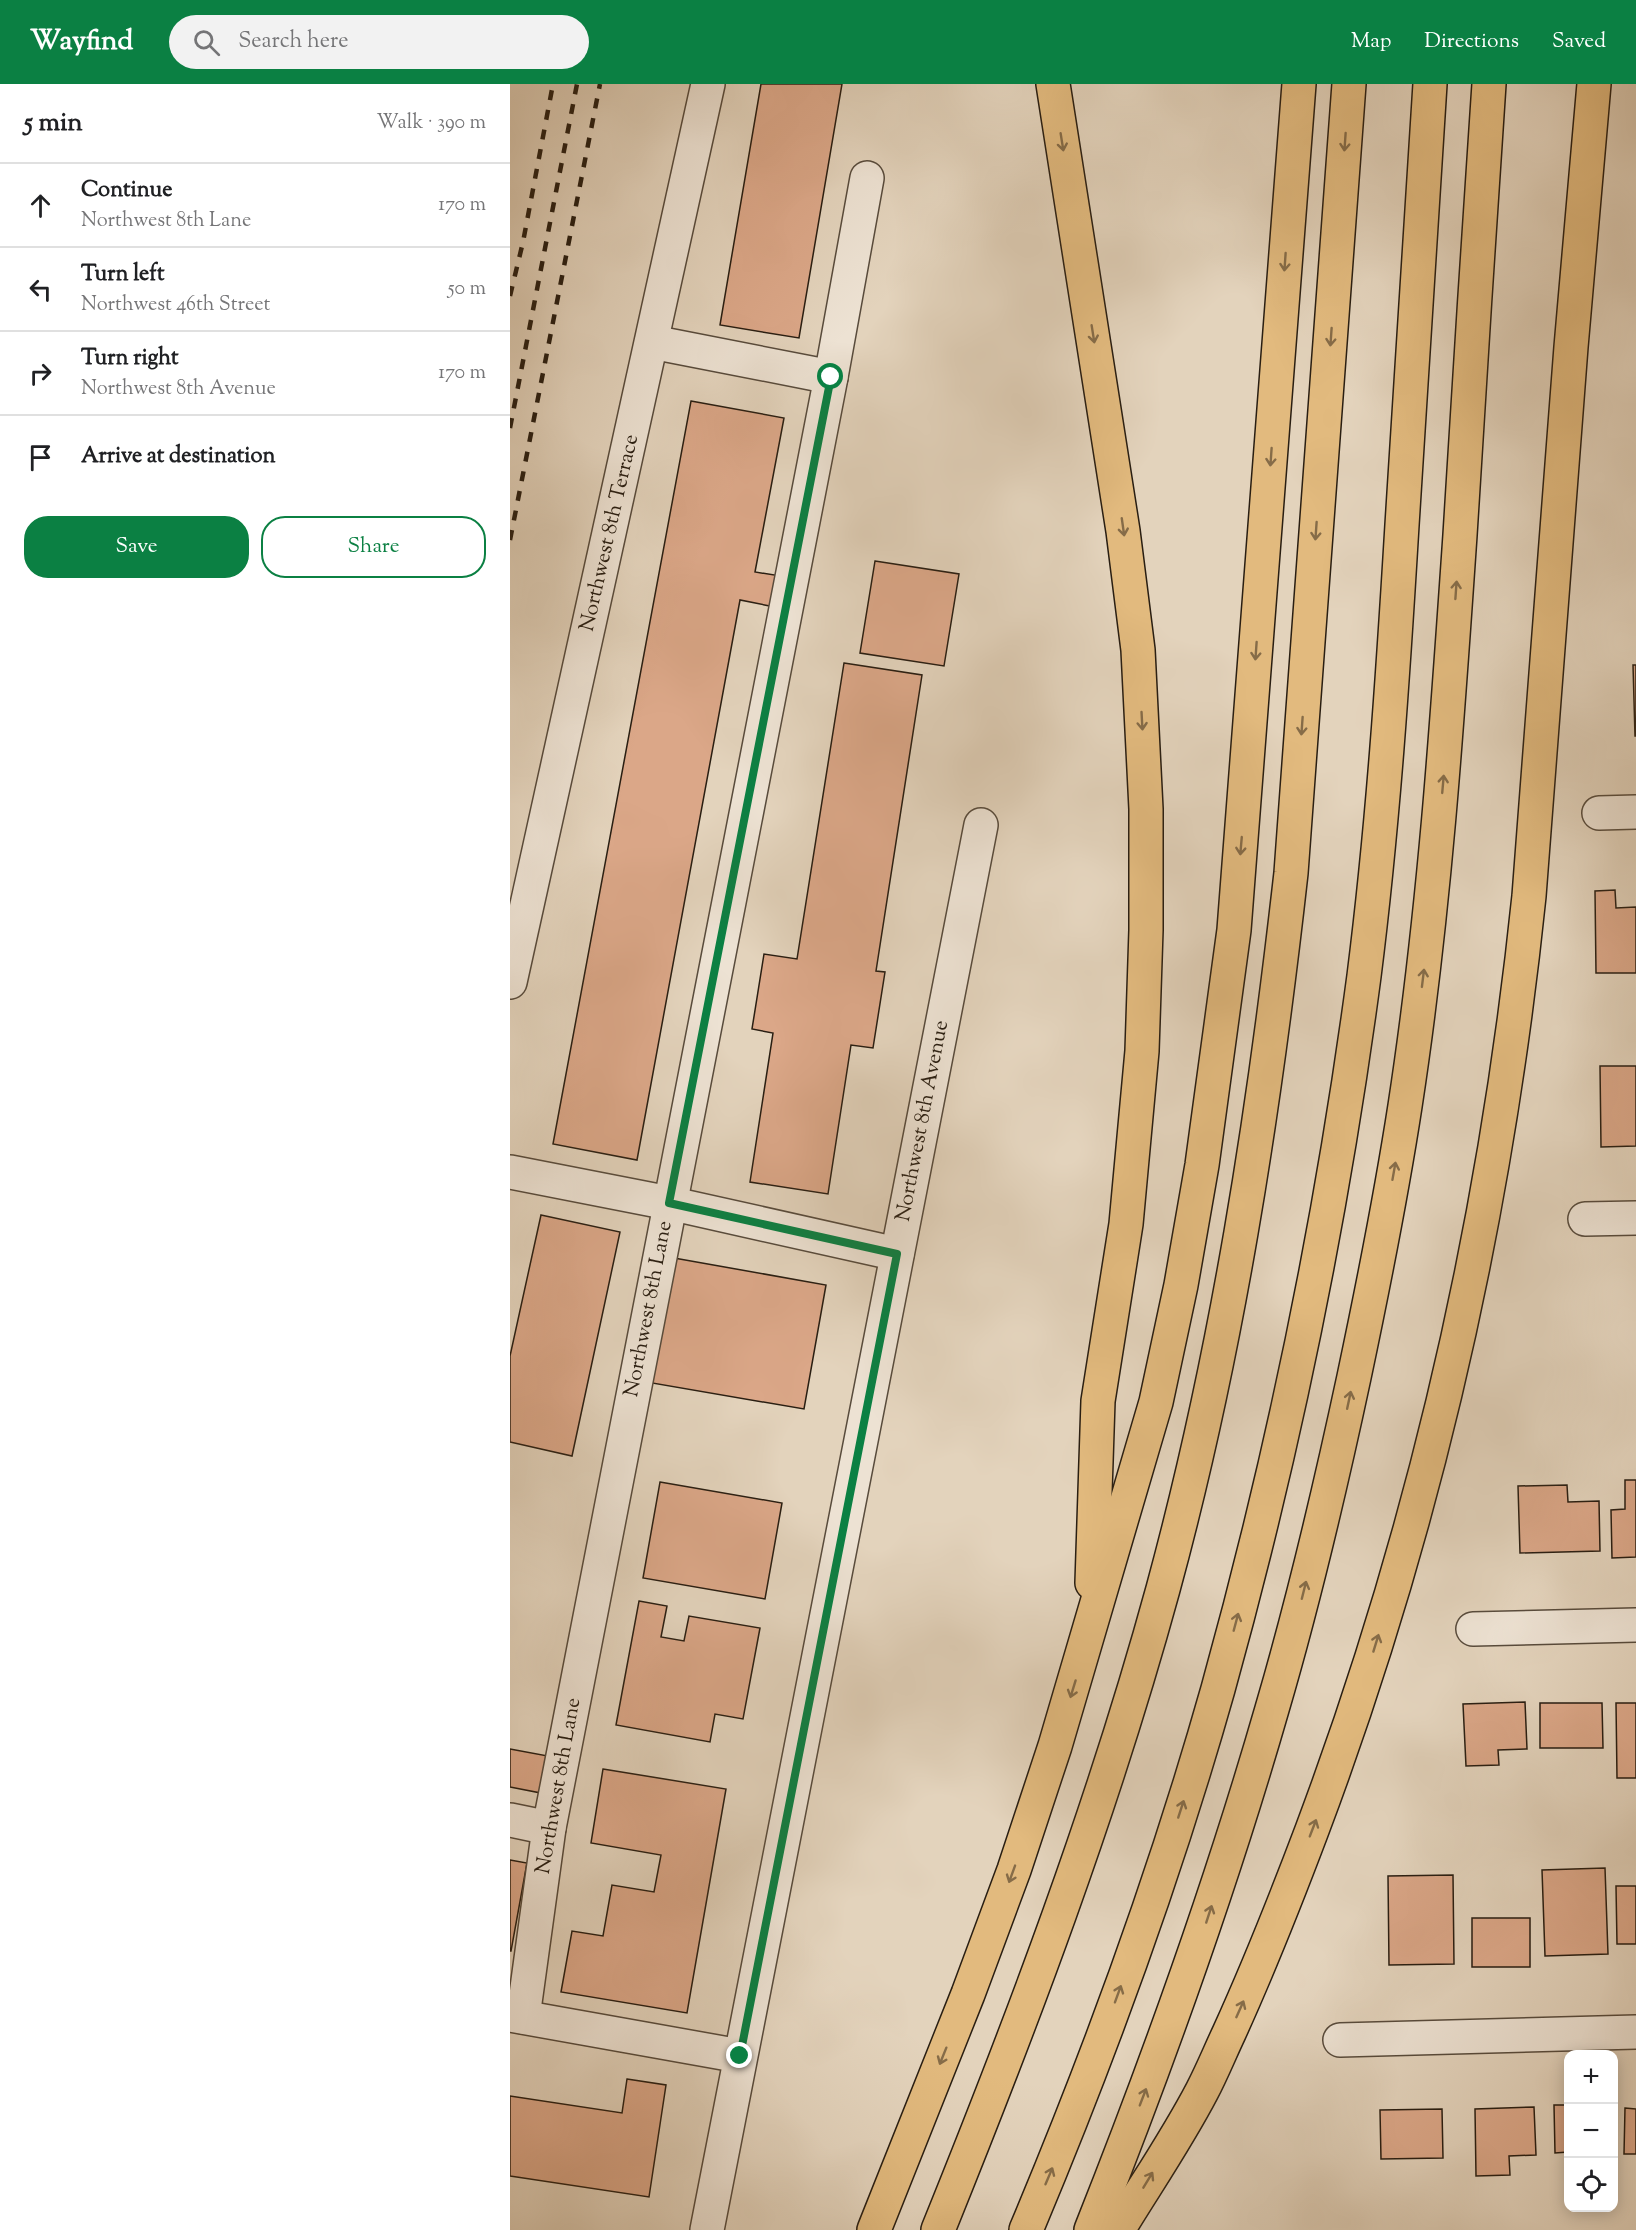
<!DOCTYPE html>
<html lang="en">
<head>
<meta charset="utf-8">
<style>
  body { margin:0; font-family:"Sorts Mill Goudy",serif; background:#f2f2f2; color:#202124 }
  .controls { position:absolute; right:18px; bottom:18px; display:grid; overflow:hidden; border-radius:12px; box-shadow:0 3px 15px #0003 }
  .controls button { width:54px; height:54px; display:grid; place-items:center; padding:0; border:0; border-bottom:2px solid #e0e0e0; background:#fff; color:#202124; font:30px sans-serif }
  .stop { position:absolute; width:18px; height:18px; margin:-14px; border:4px solid #0b8043; border-radius:50%; background:#fff }
  .stop.end { background:#0b8043; border-color:#fff; box-shadow:0 2px 6px #0008 }
  .list { margin:0; padding:0; list-style:none }
  h2 { display:flex; justify-content:space-between; align-items:center; height:78px; margin:0; padding:0 24px; font-size:26px }
  h2 small { font-size:20px; font-weight:400; color:#757577 }
  .list li { display:grid; grid-template-columns:39px 1fr auto; gap:18px; align-items:center; box-sizing:border-box; height:84px; padding:0 24px; border-top:2px solid #e0e0e0 }
  .list b { display:block; font-size:22px; white-space:nowrap }
  .list p { margin:0; font-size:20px; white-space:nowrap; color:#757577 }
  .list em { font-size:20px; font-style:normal; color:#757577 }
  .actions { display:flex; gap:12px; padding:18px 24px }
  .actions a { flex:1; padding:14px 0; border:2px solid #0b8043; border-radius:24px; text-align:center; font-size:21px; color:#0b8043 }
  .actions .main { background:#0b8043; color:#fff }
  .icon { flex:none; width:33px; height:33px; fill:none; stroke:currentColor; stroke-width:2; stroke-linecap:round; stroke-linejoin:round }
  .map { position:relative; flex:none; width:1126px; height:2146px; overflow:hidden }
  header { display:flex; align-items:center; gap:36px; box-sizing:border-box; height:84px; padding:0 30px; background:#0b8043; color:#fff }
  header strong { font-size:28px }
  nav { display:flex; gap:33px; margin-inline-start:auto; font-size:21px }
  .search { width:420px; height:54px; background:#f2f2f2; display:flex; align-items:center; gap:15px; box-sizing:border-box; padding:0 21px; border-radius:33px; color:#757577; font-size:22px }
  main { display:flex }
  aside { flex:1; background:#fff }
  .map>svg:first-child { display:block }
</style>
</head>
<body>
<header>
<strong>Wayfind</strong>
<div class="search"><svg class="icon" aria-label="search" viewBox="0 0 24 24"><circle cx="10" cy="10" r="6"/><path d="M15 15l6 6"/></svg>Search here</div>
<nav><a>Map</a><a>Directions</a><a>Saved</a></nav>
</header>
<main>
<aside>
<h2>5 min<small>Walk · 390 m</small></h2>
<ul class="list">
<li><svg class="icon" aria-label="ahead" viewBox="0 0 24 24"><path d="M12 20V5M6 11l6-6 6 6"/></svg><div><b>Continue</b><p>Northwest 8th Lane</p></div><em>170 m</em></li>
<li><svg class="icon" aria-label="left" viewBox="0 0 24 24"><path d="M17 20v-9H6M10 6l-5 5 5 5"/></svg><div><b>Turn left</b><p>Northwest 46th Street</p></div><em>50 m</em></li>
<li><svg class="icon" aria-label="right" viewBox="0 0 24 24"><path d="M7 20v-9h11M14 6l5 5-5 5"/></svg><div><b>Turn right</b><p>Northwest 8th Avenue</p></div><em>170 m</em></li>
<li><svg class="icon" aria-label="arrive" viewBox="0 0 24 24"><path d="M6 21V4h12l-3 4 3 4H6"/></svg><div><b>Arrive at destination</b></div></li>
</ul>
<div class="actions"><a class="main">Save</a><a>Share</a></div>
</aside>
<div class="map">
<svg width="1126" height="2146" viewBox="0 0 1126 2146">
  <rect width="100%" height="100%" fill="#e3d3bc"/>
  <filter id="stains"><feTurbulence type="fractalNoise" baseFrequency=".00333" numOctaves="4"/><feColorMatrix values="0 0 0 0 .2 0 0 0 0 .09 0 0 0 0 .02 0 0 0 .5 -.17"/></filter>
  <radialGradient id="worn" r=".72"><stop offset=".6" stop-color="#630" stop-opacity="0"/><stop offset="1" stop-color="#630" stop-opacity=".3"/></radialGradient>
  <g fill="#dba788" stroke="#291e12" stroke-width="1.5">
    <polygon points="251,0 332,0 289,254 210,241"/>
    <polygon points="181,317 274,334 245,488 271,492 265,523 230,516 127,1076 43,1060"/>
    <polygon points="365,477 449,490 434,582 350,569"/>
    <polygon points="334,579 412,591 366,887 375,888 363,964 341,961 318,1110 240,1098 263,949 242,945 254,870 287,875"/>
    <polygon points="1123,581 1126,581 1126,652 1125,652"/>
    <polygon points="1105,806 1106,824 1126,823 1126,889 1086,889 1085,807"/>
    <polygon points="1090,982 1126,982 1126,1062 1091,1063"/>
    <polygon points="31,1131 110,1148 62,1372 0,1358 0,1272"/>
    <polygon points="164,1174 316,1201 294,1325 142,1299"/>
    <polygon points="1115,1396 1126,1396 1126,1473 1102,1474 1101,1426 1115,1425"/>
    <polygon points="150,1398 272,1419 255,1515 133,1494"/>
    <polygon points="1057,1401 1058,1418 1089,1417 1090,1467 1010,1469 1008,1402"/>
    <polygon points="129,1517 157,1522 151,1553 174,1557 179,1532 250,1544 233,1635 205,1630 200,1658 106,1641"/>
    <polygon points="1015,1618 1017,1665 988,1666 989,1681 956,1682 953,1620"/>
    <polygon points="1030,1619 1092,1619 1093,1664 1030,1664"/>
    <polygon points="1106,1619 1126,1619 1126,1694 1107,1694"/>
    <polygon points="0,1665 38,1672 31,1709 0,1703"/>
    <polygon points="93,1685 216,1705 177,1929 51,1908 62,1847 93,1852 102,1801 144,1808 151,1771 81,1759"/>
    <polygon points="0,1776 17,1779 1,1867 0,1867"/>
    <polygon points="1095,1784 1098,1870 1035,1872 1032,1786"/>
    <polygon points="943,1791 944,1880 879,1881 878,1792"/>
    <polygon points="1106,1802 1126,1802 1126,1860 1107,1860"/>
    <rect x="962" y="1834" width="58" height="49"/>
    <polygon points="117,1995 156,2001 139,2113 0,2092 0,2012 112,2029"/>
    <polygon points="1044,2021 1058,2021 1058,2068 1045,2069"/>
    <polygon points="1024,2023 1026,2071 999,2072 1000,2091 966,2092 965,2025"/>
    <polygon points="1115,2024 1126,2025 1126,2070 1114,2070"/>
    <polygon points="932,2025 933,2074 871,2075 870,2026"/>
  </g>
  <g fill="none" stroke-linecap="round" stroke-linejoin="round">
    <defs>
      <g id="minor">
        <polyline points="142,258 321,293"/>
        <polyline points="1089,729 1126,728"/>
        <polyline points="0,898 198,0"/>
        <polyline points="0,1088 159,1119 387,1170"/>
        <polyline points="1075,1135 1126,1134"/>
        <polyline points="963,1545 1126,1541"/>
        <polyline points="0,1736 39,1744"/>
        <polyline points="0,1931 230,1972"/>
        <polyline points="13,1933 39,1744 321,293 357,94"/>
        <polyline points="830,1956 1126,1948"/>
        <polyline points="197,2146 471,741"/>
      </g>
      <g id="highway">
        <polyline points="543,0 613,447 628,566 636,725 636,846 632,967 616,1140 588,1317 582,1499"/>
        <polyline points="364,2146 458,1910 504,1786 545,1662 646,1318 671,1201 692,1081 724,846 789,0"/>
        <path d="M428,2146C513,1936 593,1724 653,1505C717,1270 754,1030 781,789L839,0"/>
        <path d="M516,2146C590,1970 656,1789 708,1605C773,1371 822,1133 854,892C873,742 883,591 892,441C901,294 910,147 920,0"/>
        <path d="M581,2146C649,1975 711,1802 762,1625C794,1516 820,1405 844,1293C863,1203 881,1113 895,1022C924,833 937,642 950,451C959,301 969,150 979,0"/>
        <path d="M608,2146C636,2100 667,2055 692,2007C702,1988 710,1968 719,1949C749,1883 776,1815 802,1746C915,1445 986,1131 1019,812L1061,263L1084,0"/>
      </g>
    </defs>
    <use href="#minor" stroke="#584b3c" stroke-width="36"/>
    <use href="#highway" stroke="#291e12" stroke-width="36"/>
    <use href="#minor" stroke="#ede2d3" stroke-width="33"/>
    <use href="#highway" stroke="#e2ba7e" stroke-width="33"/>
    <g stroke="#291e12" stroke-width="4.5" stroke-dasharray="10 10" stroke-linecap="butt">
      <polyline points="0,212 13,158 43,0"/>
      <polyline points="0,344 67,0"/>
      <polyline points="0,456 90,0"/>
    </g>
  </g>
  <defs><path id="oneway-shaft" d="M-6 0H5M1.5-3L5.5 0L1.5 3" fill="none" stroke-width="1.6" stroke-linecap="round" stroke-linejoin="round" transform="scale(1.5)"/></defs>
  <g stroke="#866c48">
    <use href="#oneway-shaft" transform="translate(552 58) rotate(81)"/>
    <use href="#oneway-shaft" transform="translate(835 58) rotate(94)"/>
    <use href="#oneway-shaft" transform="translate(775 178) rotate(94)"/>
    <use href="#oneway-shaft" transform="translate(583 250) rotate(81)"/>
    <use href="#oneway-shaft" transform="translate(821 253) rotate(94)"/>
    <use href="#oneway-shaft" transform="translate(761 373) rotate(94)"/>
    <use href="#oneway-shaft" transform="translate(613 443) rotate(82)"/>
    <use href="#oneway-shaft" transform="translate(806 447) rotate(94)"/>
    <use href="#oneway-shaft" transform="translate(946 506) rotate(-86)"/>
    <use href="#oneway-shaft" transform="translate(746 567) rotate(94)"/>
    <use href="#oneway-shaft" transform="translate(632 637) rotate(87)"/>
    <use href="#oneway-shaft" transform="translate(792 642) rotate(94)"/>
    <use href="#oneway-shaft" transform="translate(933 700) rotate(-85)"/>
    <use href="#oneway-shaft" transform="translate(731 762) rotate(95)"/>
    <use href="#oneway-shaft" transform="translate(913 894) rotate(-83)"/>
    <use href="#oneway-shaft" transform="translate(884 1087) rotate(-80)"/>
    <use href="#oneway-shaft" transform="translate(839 1316) rotate(-78)"/>
    <use href="#oneway-shaft" transform="translate(794 1506) rotate(-76)"/>
    <use href="#oneway-shaft" transform="translate(726 1538) rotate(-75)"/>
    <use href="#oneway-shaft" transform="translate(866 1559) rotate(-73)"/>
    <use href="#oneway-shaft" transform="translate(563 1605) rotate(107)"/>
    <use href="#oneway-shaft" transform="translate(671 1725) rotate(-72)"/>
    <use href="#oneway-shaft" transform="translate(803 1744) rotate(-69)"/>
    <use href="#oneway-shaft" transform="translate(502 1790) rotate(110)"/>
    <use href="#oneway-shaft" transform="translate(699 1830) rotate(-72)"/>
    <use href="#oneway-shaft" transform="translate(608 1910) rotate(-70)"/>
    <use href="#oneway-shaft" transform="translate(730 1925) rotate(-66)"/>
    <use href="#oneway-shaft" transform="translate(433 1972) rotate(112)"/>
    <use href="#oneway-shaft" transform="translate(633 2013) rotate(-69)"/>
    <use href="#oneway-shaft" transform="translate(539 2092) rotate(-67)"/>
    <use href="#oneway-shaft" transform="translate(638 2096) rotate(-59)"/>
  </g>
  <g fill="none" stroke-linecap="round" stroke-linejoin="round">
    <polyline stroke="#0b8043" stroke-width="8" points="230,1972 387,1170 159,1119 321,293"/>
  </g>
  <g text-anchor="middle" dominant-baseline="central" stroke-width="4.5" stroke-linejoin="round" paint-order="stroke">
    <g font-size="21" fill="#291e12" stroke="#ede2d3">
      <text transform="translate(100 449) rotate(-77)">Northwest 8th Terrace</text>
      <text transform="translate(413 1037) rotate(-79)">Northwest 8th Avenue</text>
      <text transform="translate(139 1225) rotate(-79)">Northwest 8th Lane</text>
      <text transform="translate(49 1702) rotate(-80)">Northwest 8th Lane</text>
    </g>
  </g>
  <rect width="100%" height="100%" filter="url(#stains)"/>
  <rect width="100%" height="100%" fill="url(#worn)"/>
</svg>
<div class="controls">
<button>+</button>
<button>−</button>
<button><svg class="icon" aria-label="locate" viewBox="0 0 24 24"><circle cx="12" cy="12" r="6"/><path d="M12 2v4M12 18v4M2 12h4M18 12h4"/></svg></button>
</div>
<div class="stop" style="left:321px;top:293px"></div>
<div class="stop end" style="left:230px;top:1972px"></div>
</div>
</main>
</body>
</html>
